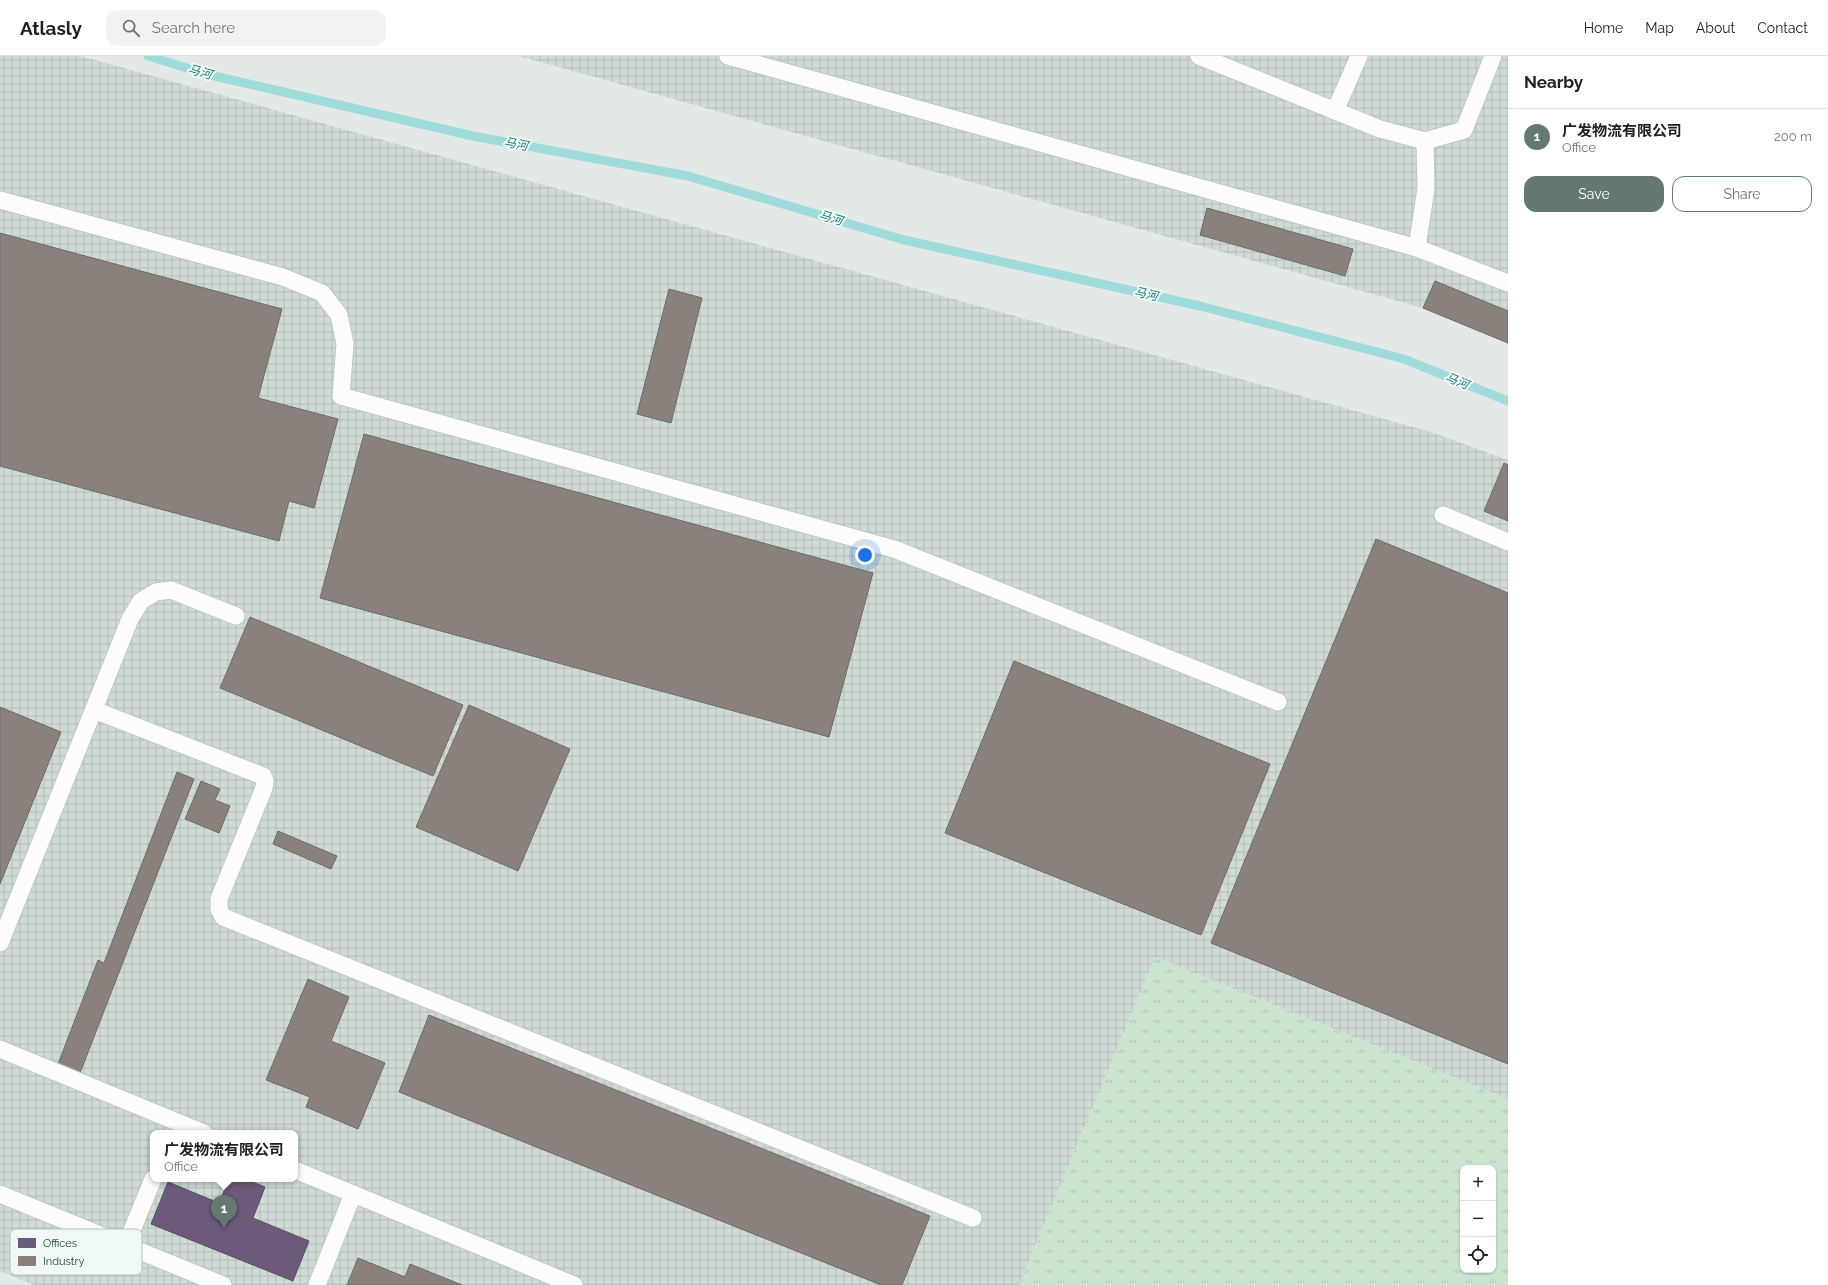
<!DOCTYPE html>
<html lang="en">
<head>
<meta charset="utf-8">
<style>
  body { margin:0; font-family:Raleway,"Noto Sans SC",sans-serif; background:#f2f2f2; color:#202124 }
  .controls { position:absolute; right:12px; bottom:12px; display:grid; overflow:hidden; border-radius:8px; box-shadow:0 1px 3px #0004 }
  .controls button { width:36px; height:36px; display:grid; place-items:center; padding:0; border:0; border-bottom:1px solid #e0e0e0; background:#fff; color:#202124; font:20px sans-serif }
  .you { position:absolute; left:865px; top:499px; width:14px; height:14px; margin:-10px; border:3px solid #fff; border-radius:50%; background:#1a73e8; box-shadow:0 0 0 6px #1a73e833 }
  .badge { display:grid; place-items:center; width:26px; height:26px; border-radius:50%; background:#647a71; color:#fff; font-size:13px; font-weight:700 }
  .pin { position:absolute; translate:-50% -33px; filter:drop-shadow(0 1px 2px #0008) }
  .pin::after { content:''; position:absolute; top:21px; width:14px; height:12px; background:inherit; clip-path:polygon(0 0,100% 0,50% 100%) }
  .popup { position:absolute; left:150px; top:1074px; width:148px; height:52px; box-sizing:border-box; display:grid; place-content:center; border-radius:8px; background:#fff; filter:drop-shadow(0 1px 3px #0005); font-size:13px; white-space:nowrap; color:#757577 }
  .popup b { font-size:15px; color:#202124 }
  .popup::after { content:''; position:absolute; left:50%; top:100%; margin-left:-8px; border:8px solid transparent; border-top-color:#fff }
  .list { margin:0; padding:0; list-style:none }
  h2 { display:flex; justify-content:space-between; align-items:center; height:52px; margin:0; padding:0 16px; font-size:17px }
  h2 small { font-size:13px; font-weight:400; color:#757577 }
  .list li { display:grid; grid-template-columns:26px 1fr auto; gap:12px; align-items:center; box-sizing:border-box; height:56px; padding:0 16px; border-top:1px solid #e0e0e0 }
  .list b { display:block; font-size:15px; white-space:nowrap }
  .list p { margin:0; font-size:13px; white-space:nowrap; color:#757577 }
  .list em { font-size:13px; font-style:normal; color:#757577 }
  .actions { display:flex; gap:8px; padding:12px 16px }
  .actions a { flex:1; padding:9px 0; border:1px solid #647a71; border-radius:12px; text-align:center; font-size:14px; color:#647a71 }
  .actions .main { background:#647a71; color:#fff }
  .icon { flex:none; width:22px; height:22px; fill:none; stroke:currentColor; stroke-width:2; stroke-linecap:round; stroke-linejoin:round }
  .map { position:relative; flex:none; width:1508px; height:1229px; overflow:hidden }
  header { display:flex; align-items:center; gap:24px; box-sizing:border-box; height:56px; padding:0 20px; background:#fff; border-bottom:1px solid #e0e0e0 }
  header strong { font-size:19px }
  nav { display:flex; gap:22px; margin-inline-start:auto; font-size:14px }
  .search { width:280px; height:36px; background:#f2f2f2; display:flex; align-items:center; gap:10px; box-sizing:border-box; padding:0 14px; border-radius:12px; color:#757577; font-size:15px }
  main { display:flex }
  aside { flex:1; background:#fff }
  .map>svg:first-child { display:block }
</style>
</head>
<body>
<header>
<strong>Atlasly</strong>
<div class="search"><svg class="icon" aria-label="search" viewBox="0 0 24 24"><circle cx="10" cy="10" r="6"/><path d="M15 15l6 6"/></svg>Search here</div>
<nav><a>Home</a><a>Map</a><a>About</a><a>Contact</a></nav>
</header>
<main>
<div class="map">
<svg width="1508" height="1229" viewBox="0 0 1508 1229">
  <defs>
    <pattern id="industrial-grid" width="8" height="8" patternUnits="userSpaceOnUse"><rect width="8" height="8" fill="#d0dbd5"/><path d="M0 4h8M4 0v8" fill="none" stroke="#b2bdb7"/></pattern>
    <pattern id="grass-tufts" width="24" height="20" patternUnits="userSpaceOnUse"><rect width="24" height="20" fill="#cbe4cf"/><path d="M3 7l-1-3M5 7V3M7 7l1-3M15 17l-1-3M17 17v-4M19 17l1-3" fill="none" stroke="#aec5b2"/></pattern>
  </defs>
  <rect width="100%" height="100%" fill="#e3e9e6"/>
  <g fill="url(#industrial-grid)" fill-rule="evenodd">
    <path d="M0,0H81L1431,376L1508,404V1043L1155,901L1019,1229H34L0,1215ZM153,1077H295V1123H153Z"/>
    <polygon points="519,0 1508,0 1508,287 1423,252"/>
  </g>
  <path fill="url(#grass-tufts)" fill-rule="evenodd" d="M1155,901L1508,1043V1229H1019ZM1463,1112H1493V1214H1463Z"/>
  <polygon fill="#6d597a" stroke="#565164" points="229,1123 245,1123 265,1131 253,1162 309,1185 293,1225 151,1168 168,1126 219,1147"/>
  <g fill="#8a817c" stroke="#6a6d66">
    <polygon points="1207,152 1353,193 1345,220 1200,179"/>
    <polygon points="0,177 282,253 258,342 338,363 314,452 289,445 279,485 0,410"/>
    <polygon points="1435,225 1508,255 1508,287 1423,252"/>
    <polygon points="669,233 702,242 671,367 637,358"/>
    <polygon points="364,378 873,517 829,681 320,542"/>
    <polygon points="1504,407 1508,409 1508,465 1484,455"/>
    <polygon points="1376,483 1508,537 1508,1008 1211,887"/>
    <polygon points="250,561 463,649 433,720 220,632"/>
    <polygon points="1014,605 1270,708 1201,879 945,777"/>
    <polygon points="469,649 570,693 518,815 416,771"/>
    <polygon points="0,651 61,676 0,828"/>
    <polygon points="177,716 194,723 80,1017 58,1008 98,904 104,907"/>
    <polygon points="201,725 220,733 215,744 230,750 219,777 185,763"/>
    <polygon points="278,775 337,800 331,813 273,788"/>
    <polygon points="308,923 349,941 331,985 385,1007 358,1073 306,1051 310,1041 266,1024"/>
    <polygon points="429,959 930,1160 902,1229 881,1229 399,1036"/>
    <polygon points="358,1202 405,1221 410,1208 462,1229 347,1229"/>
  </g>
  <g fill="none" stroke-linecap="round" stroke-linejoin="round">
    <polyline stroke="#a0dbdc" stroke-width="9" points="148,0 206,18 473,80 688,120 904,184 1200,250 1404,303 1508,345"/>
    <defs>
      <g id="lane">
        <polyline points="728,0 1417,192 1508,227"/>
        <polyline points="1199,0 1380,73 1425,85 1464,74 1493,0"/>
        <polyline points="1335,55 1359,0"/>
        <polyline points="0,144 283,221 322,237 339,259 345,288 341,340 894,493 1278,646"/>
        <polyline points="1417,192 1426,132 1425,85"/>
        <polyline points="1443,459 1508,486"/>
        <polyline points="94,654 263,720 265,725 264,732 219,843 219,853 223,861 973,1162"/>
        <polyline points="0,887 130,563 141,545 156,536 171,534 236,560"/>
        <polyline points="0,993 204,1077"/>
        <polyline points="295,1114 574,1229"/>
        <polyline points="0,1138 223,1229"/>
        <polyline points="126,1189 153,1123"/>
        <polyline points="317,1229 353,1138"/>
      </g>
    </defs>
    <use href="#lane" stroke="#c0c6c3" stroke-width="19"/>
    <use href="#lane" stroke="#fbfcfb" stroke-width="17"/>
  </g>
  <g text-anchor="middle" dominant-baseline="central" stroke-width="4" stroke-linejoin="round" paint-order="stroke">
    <g font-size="12" font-style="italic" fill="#147c7f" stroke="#f1f9f4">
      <text transform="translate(200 16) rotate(16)">马河</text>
      <text transform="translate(516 88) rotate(11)">马河</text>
      <text transform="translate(831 162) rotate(17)">马河</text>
      <text transform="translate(1146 238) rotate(13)">马河</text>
      <text transform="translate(1457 325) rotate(22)">马河</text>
    </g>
  </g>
  <rect x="10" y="1173" width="132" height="46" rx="6" fill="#f1f9f4" stroke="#b2c1ba" stroke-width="1"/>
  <rect x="18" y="1182" width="18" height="10" fill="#6d597a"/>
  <rect x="18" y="1200" width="18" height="10" fill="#8a817c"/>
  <g font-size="11" fill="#1f3e32">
    <text x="43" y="1191">Offices</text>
    <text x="43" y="1209">Industry</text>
  </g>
</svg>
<div class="controls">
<button>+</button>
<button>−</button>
<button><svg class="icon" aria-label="locate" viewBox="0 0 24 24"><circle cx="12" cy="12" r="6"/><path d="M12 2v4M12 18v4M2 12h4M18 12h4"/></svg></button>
</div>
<div class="you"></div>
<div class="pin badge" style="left:224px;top:1172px">1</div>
<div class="popup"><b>广发物流有限公司</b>Office</div>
</div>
<aside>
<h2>Nearby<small></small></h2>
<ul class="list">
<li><span class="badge">1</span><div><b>广发物流有限公司</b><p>Office</p></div><em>200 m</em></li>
</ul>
<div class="actions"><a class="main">Save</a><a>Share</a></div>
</aside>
</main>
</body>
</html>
